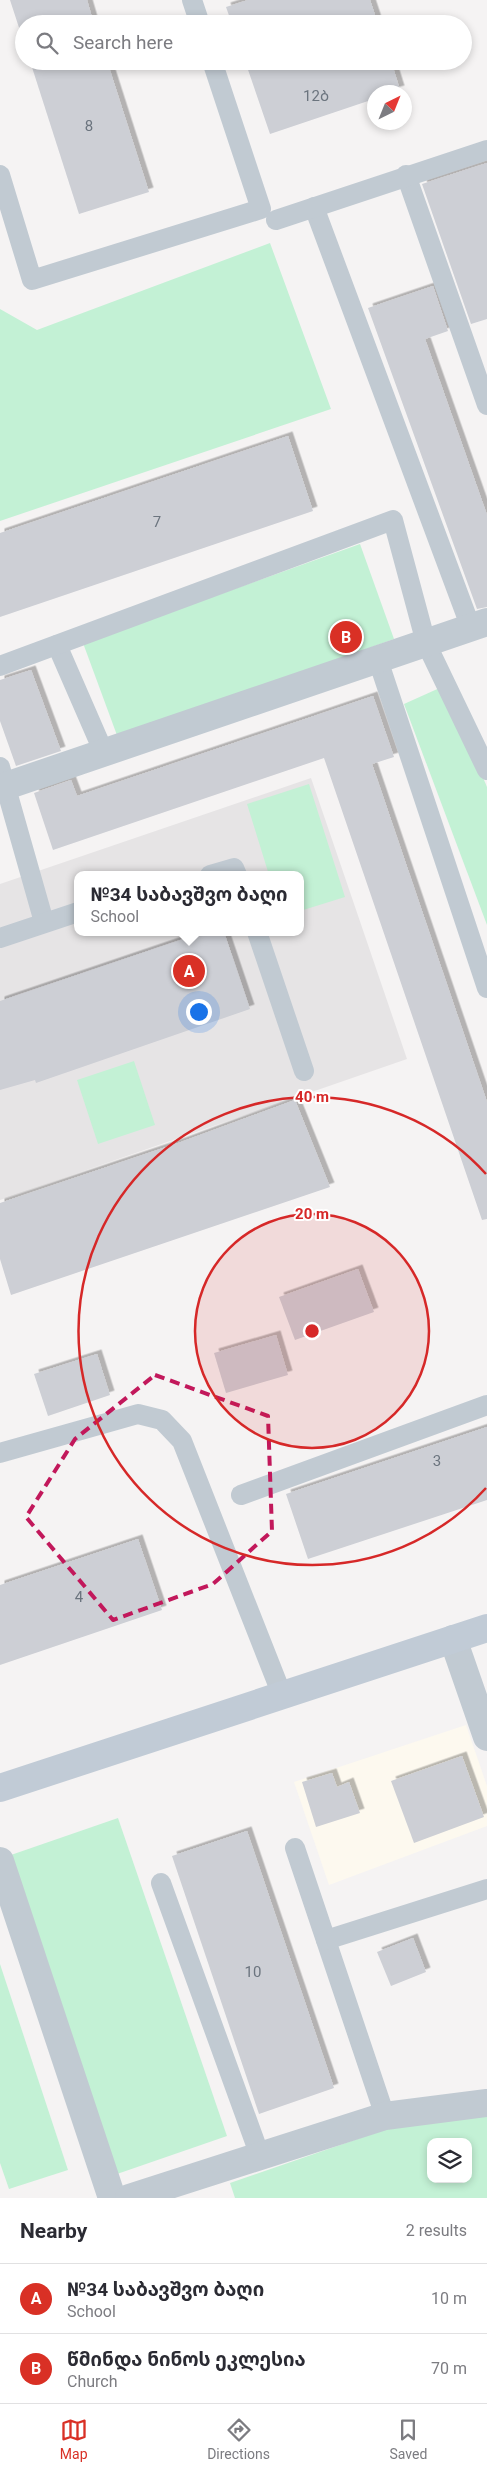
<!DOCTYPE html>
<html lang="en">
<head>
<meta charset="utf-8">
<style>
  body { margin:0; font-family:Roboto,"Noto Sans Georgian",sans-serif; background:#f2f2f3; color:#2b2b33 }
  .controls { position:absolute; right:15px; bottom:15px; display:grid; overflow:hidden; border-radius:10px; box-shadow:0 2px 8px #0003 }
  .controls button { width:45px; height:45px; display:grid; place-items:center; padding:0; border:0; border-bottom:1px solid #e1e1e2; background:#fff; color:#2b2b33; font:25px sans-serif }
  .compass { position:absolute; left:367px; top:85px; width:45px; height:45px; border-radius:50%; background:#fff; box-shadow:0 2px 8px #0003; rotate:43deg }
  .you { position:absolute; left:198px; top:1011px; width:18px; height:18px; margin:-12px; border:4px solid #fff; border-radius:50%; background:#1a73e8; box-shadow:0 0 0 8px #1a73e833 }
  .badge { display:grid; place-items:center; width:32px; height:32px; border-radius:50%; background:#d93025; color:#fff; font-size:16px; font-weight:700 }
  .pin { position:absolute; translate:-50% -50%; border:2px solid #fff; box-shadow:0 1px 5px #0006 }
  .popup { position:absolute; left:74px; top:871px; width:230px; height:65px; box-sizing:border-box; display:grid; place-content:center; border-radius:10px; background:#fff; filter:drop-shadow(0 1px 4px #0005); font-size:16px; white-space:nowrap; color:#7c7c81 }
  .popup b { font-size:19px; color:#2b2b33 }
  .popup::after { content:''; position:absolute; left:50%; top:100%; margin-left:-10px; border:10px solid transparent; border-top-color:#fff }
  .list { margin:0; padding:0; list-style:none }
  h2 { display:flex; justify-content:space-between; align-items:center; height:65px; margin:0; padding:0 20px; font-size:21px }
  h2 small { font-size:16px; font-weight:400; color:#7c7c81 }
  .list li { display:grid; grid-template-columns:32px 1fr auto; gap:15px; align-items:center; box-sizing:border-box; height:70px; padding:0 20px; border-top:1px solid #e1e1e2 }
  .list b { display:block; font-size:19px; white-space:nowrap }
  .list p { margin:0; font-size:16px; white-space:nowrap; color:#7c7c81 }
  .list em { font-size:16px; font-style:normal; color:#7c7c81 }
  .icon { flex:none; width:28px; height:28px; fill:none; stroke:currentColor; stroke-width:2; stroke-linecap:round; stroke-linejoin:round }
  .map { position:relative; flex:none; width:487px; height:2198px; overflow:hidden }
  .search { position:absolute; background:#fff; box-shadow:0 2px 8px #0003; left:15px; right:15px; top:15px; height:55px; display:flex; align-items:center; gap:12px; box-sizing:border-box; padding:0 18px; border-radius:28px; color:#7c7c81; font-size:19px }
  .sheet { height:205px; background:#fff }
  nav { display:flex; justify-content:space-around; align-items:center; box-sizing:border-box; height:70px; border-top:1px solid #e1e1e2; background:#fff; font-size:14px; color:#7c7c81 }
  nav a { display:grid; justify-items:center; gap:2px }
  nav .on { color:#d93025 }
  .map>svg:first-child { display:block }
</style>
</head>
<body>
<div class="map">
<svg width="487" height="2198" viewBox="0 0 487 2198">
  <defs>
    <filter id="shadow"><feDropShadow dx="4.5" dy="-4.5" stdDeviation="0" flood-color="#0004"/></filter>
  </defs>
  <rect width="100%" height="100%" fill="#f5f3f3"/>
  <polygon fill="#fdf9ef" points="466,1725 487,1786 487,1826 329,1885 294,1782"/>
  <path fill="#e6e4e5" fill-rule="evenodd" d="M311,778L407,1059L0,1200V884ZM78,875H300V932H78Z"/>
  <g fill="#c3f1d5" fill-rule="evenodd">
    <polygon points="270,243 331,409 0,521 0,309 37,330"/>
    <polygon points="360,544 394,639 118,738 83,643"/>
    <polygon points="444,686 487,787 487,925 404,704"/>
    <polygon points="309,784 345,897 300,911 300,875 269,875 247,804"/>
    <polygon points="134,1061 155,1125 98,1144 77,1080"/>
    <polygon points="118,1818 227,2136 117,2174 8,1856"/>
    <polygon points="0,1964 68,2170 9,2189 0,2163"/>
    <path d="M487,2116V2198H235L230,2183L392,2127ZM431,2142H468V2179H431Z"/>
  </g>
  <g fill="#cdcfd5" filter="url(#shadow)">
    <polygon points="10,0 87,0 94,24 24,24 24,43"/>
    <polygon points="248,0 370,0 378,24 232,24 226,7"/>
    <polygon points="30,61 107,61 149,192 79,214"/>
    <polygon points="245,61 391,61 400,90 392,92 374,92 374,99 270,134"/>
    <polygon points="487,163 487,319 471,324 422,184"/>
    <polygon points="433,286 448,331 425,339 487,515 487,607 477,609 368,308"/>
    <polygon points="288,436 313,511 0,617 0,533"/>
    <polygon points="31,670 61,751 16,766 0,721 0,680"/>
    <polygon points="373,696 394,757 372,764 487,1102 487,1219 482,1220 324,758 53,850 34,793 71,780 77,796"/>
    <polygon points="204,932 224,932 250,1009 36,1083 35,1080 0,1090 0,1001"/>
    <polygon points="295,1100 330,1187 11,1295 0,1259 0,1203 181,1142"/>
    <polygon points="358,1269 374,1312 295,1340 279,1297"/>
    <polygon points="276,1335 288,1375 226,1393 214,1353"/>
    <polygon points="97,1354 110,1395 48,1416 34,1374"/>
    <polygon points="487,1427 487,1500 308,1559 286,1494"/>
    <polygon points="138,1539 162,1610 0,1665 0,1585"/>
    <polygon points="462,1756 484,1817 414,1843 391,1781"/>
    <polygon points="332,1773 337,1787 349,1782 360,1813 316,1827 302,1782"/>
    <polygon points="247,1831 334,2088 259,2114 172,1856"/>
    <polygon points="413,1938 426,1972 391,1986 377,1952"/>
  </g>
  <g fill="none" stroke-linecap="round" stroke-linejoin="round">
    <g stroke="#c1cad2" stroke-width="20">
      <polyline points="192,0 200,24"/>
      <polyline points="0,175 32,280 261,209 212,61"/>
      <polyline points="406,175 487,405"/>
      <polyline points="314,207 471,628"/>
      <polyline points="276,220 487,150"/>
      <polyline points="57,645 104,753"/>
      <polyline points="378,660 487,988"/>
      <polyline points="0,666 393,520 426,643 487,770"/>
      <polyline points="0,767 44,922"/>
      <polyline points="210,875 234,868 237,875"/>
      <polyline points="257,932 304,1071"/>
      <polyline points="0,938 78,912"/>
      <polyline points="0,1453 138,1414 162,1420 182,1441 282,1695"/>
      <polyline points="241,1495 487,1405"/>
      <polyline points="295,1848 385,2116"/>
      <polyline points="161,1883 260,2156"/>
      <polyline points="326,1940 487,1889"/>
    </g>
    <g stroke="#c1cad2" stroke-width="28">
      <polyline points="0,788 487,622"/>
      <polyline points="453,1639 487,1737"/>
      <polyline points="0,1861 112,2198"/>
      <polyline points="129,2198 385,2116 487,2103"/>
    </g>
    <polyline stroke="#c1cbd6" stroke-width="28" points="0,1788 487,1628"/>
  </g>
  <path fill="none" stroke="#c2185b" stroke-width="4" stroke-dasharray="10 6" stroke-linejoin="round" d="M155,1375L268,1416L272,1531L213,1584L113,1620L26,1517L75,1439Z"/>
  <circle cx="312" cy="1331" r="117" fill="#d62828" fill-opacity=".12"/>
  <g fill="none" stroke="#d62828" stroke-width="2.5">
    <circle cx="312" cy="1331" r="117"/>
    <path d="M486 1488A234 234 0 1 1 486 1174"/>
  </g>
  <g text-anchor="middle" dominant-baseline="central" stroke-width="4" stroke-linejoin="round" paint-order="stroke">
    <g font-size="15" fill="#6b747e">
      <text x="316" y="96">12ბ</text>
      <text x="89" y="126">8</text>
      <text x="157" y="522">7</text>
      <text x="437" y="1461">3</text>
      <text x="79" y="1597">4</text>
      <text x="253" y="1972">10</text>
    </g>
  </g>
  <circle cx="312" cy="1331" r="8" fill="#d62828" stroke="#fff" stroke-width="2.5"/>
  <g font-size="15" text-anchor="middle" font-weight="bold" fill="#d62828" stroke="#fff" stroke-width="4" stroke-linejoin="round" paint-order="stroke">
    <text x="312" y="1102">40 m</text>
    <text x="312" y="1219">20 m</text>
  </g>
</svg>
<div class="controls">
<button><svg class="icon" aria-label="layers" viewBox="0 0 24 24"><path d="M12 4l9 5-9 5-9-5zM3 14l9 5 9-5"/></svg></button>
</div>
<svg class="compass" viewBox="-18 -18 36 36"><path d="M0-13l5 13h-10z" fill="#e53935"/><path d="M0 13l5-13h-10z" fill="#7c7c81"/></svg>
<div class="you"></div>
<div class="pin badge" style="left:189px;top:971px">A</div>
<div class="popup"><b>№34 საბავშვო ბაღი</b>School</div>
<div class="pin badge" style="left:346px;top:637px">B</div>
<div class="search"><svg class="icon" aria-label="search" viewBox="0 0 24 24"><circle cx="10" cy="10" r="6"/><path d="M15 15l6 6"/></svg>Search here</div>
</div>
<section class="sheet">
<h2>Nearby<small>2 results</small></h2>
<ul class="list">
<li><span class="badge">A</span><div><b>№34 საბავშვო ბაღი</b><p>School</p></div><em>10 m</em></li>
<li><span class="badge">B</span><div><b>წმინდა ნინოს ეკლესია</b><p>Church</p></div><em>70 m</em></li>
</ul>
</section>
<nav>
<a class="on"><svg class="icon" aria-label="map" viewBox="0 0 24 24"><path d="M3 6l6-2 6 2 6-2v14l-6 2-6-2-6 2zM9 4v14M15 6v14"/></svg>Map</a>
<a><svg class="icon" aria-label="directions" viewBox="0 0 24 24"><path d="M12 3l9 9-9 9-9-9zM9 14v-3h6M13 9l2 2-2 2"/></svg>Directions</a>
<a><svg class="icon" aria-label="saved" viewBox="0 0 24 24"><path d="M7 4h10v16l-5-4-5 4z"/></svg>Saved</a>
</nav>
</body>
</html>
